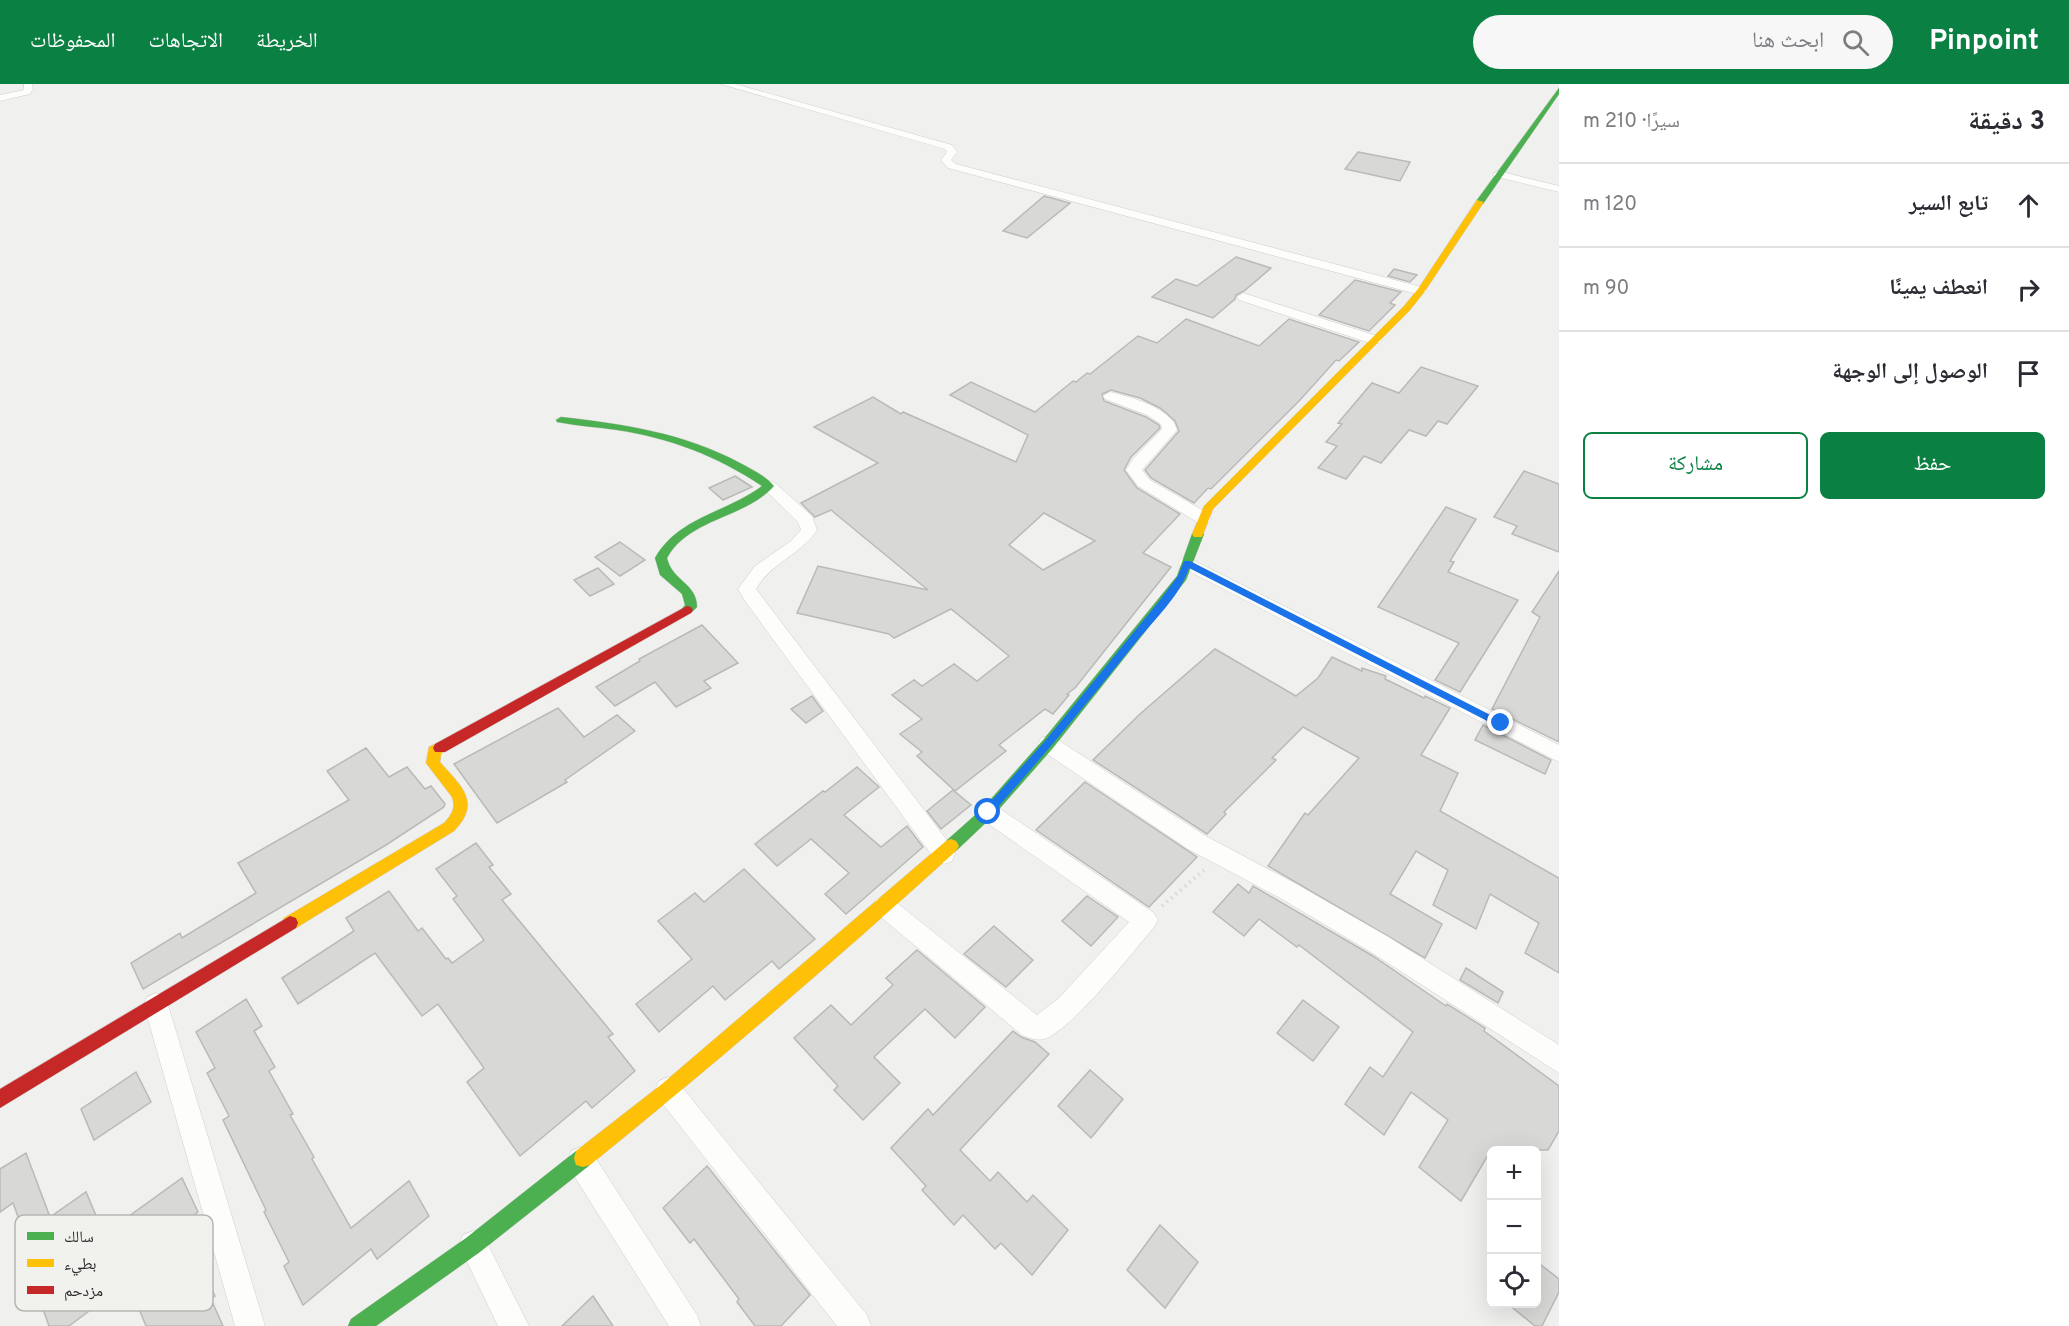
<!DOCTYPE html>
<html lang="ar">
<head>
<meta charset="utf-8">
<style>
  body { margin:0; font-family:Overpass,"Noto Naskh Arabic",sans-serif; background:#f7f7f7; color:#2b2b33; direction:rtl }
  .controls { position:absolute; right:18px; bottom:18px; display:grid; overflow:hidden; border-radius:9px; box-shadow:0 6px 24px #0002 }
  .controls button { width:54px; height:54px; display:grid; place-items:center; padding:0; border:0; border-bottom:2px solid #e1e1e2; background:#fff; color:#2b2b33; font:30px sans-serif }
  .stop { position:absolute; width:18px; height:18px; margin:-14px; border:4px solid #1a73e8; border-radius:50%; background:#fff }
  .stop.end { background:#1a73e8; border-color:#fff; box-shadow:0 2px 6px #0008 }
  .list { margin:0; padding:0; list-style:none }
  h2 { display:flex; justify-content:space-between; align-items:center; height:78px; margin:0; padding:0 24px; font-size:26px }
  h2 small { font-size:20px; font-weight:400; color:#7c7c81 }
  .list li { display:grid; grid-template-columns:39px 1fr auto; gap:18px; align-items:center; box-sizing:border-box; height:84px; padding:0 24px; border-top:2px solid #e1e1e2 }
  .list b { display:block; font-size:22px; white-space:nowrap }
  .list em { font-size:20px; font-style:normal; color:#7c7c81 }
  .actions { display:flex; gap:12px; padding:18px 24px }
  .actions a { flex:1; padding:14px 0; border:2px solid #0b8043; border-radius:9px; text-align:center; font-size:21px; color:#0b8043 }
  .actions .main { background:#0b8043; color:#fff }
  .icon { flex:none; width:33px; height:33px; fill:none; stroke:currentColor; stroke-width:2; stroke-linecap:round; stroke-linejoin:round }
  .map { position:relative; flex:none; width:1559px; height:1242px; overflow:hidden; direction:ltr }
  header { display:flex; align-items:center; gap:36px; box-sizing:border-box; height:84px; padding:0 30px; background:#0b8043; color:#fff }
  header strong { font-size:28px }
  nav { display:flex; gap:33px; margin-inline-start:auto; font-size:21px }
  .search { width:420px; height:54px; background:#f7f7f7; display:flex; align-items:center; gap:15px; box-sizing:border-box; padding:0 21px; border-radius:33px; color:#7c7c81; font-size:22px }
  main { display:flex }
  aside { flex:1; background:#fff }
  .map>svg:first-child { display:block }
</style>
</head>
<body>
<header>
<strong>Pinpoint</strong>
<div class="search"><svg class="icon" aria-label="search" viewBox="0 0 24 24"><circle cx="10" cy="10" r="6"/><path d="M15 15l6 6"/></svg>ابحث هنا</div>
<nav><a>الخريطة</a><a>الاتجاهات</a><a>المحفوظات</a></nav>
</header>
<main>
<aside>
<h2>3 دقيقة<small>سيرًا · 210 m</small></h2>
<ul class="list">
<li><svg class="icon" aria-label="ahead" viewBox="0 0 24 24"><path d="M12 20V5M6 11l6-6 6 6"/></svg><div><b>تابع السير</b></div><em>120 m</em></li>
<li><svg class="icon" aria-label="right" viewBox="0 0 24 24"><path d="M7 20v-9h11M14 6l5 5-5 5"/></svg><div><b>انعطف يمينًا</b></div><em>90 m</em></li>
<li><svg class="icon" aria-label="arrive" viewBox="0 0 24 24"><path d="M6 21V4h12l-3 4 3 4H6"/></svg><div><b>الوصول إلى الوجهة</b></div></li>
</ul>
<div class="actions"><a class="main">حفظ</a><a>مشاركة</a></div>
</aside>
<div class="map">
<svg width="1559" height="1242" viewBox="0 0 1559 1242">
  <rect width="100%" height="100%" fill="#f0f1ee"/>
  <g fill="#d8d9d7" stroke="#b9bab8" stroke-width="1.5" fill-rule="evenodd">
    <polygon points="1358,68 1410,78 1400,97 1345,85"/>
    <polygon points="1044,112 1070,119 1027,154 1003,147"/>
    <polygon points="1236,173 1271,184 1244,207 1236,211 1235,215 1213,234 1152,213 1176,195 1197,202"/>
    <polygon points="1394,185 1417,191 1410,198 1388,192"/>
    <polygon points="1355,196 1401,208 1390,219 1395,221 1369,247 1319,231"/>
    <path d="M1186,235L1259,262L1289,235L1359,258L1339,277L1336,276L1300,316L1211,405L1208,404L1194,419L1151,394L1145,386L1179,347L1175,337L1160,324L1140,314L1111,306L1102,310L1104,317L1146,333L1159,341L1160,344L1131,373L1124,386L1137,404L1180,430L1143,469L1171,483L1075,604L1067,610L1069,611L1053,630L1045,625L999,661L1006,667L955,707L917,672L922,668L900,650L922,635L892,611L914,596L922,602L954,580L977,597L1009,572L951,525L894,554L889,550L797,529L818,482L928,506L831,426L815,433L801,419L878,379L814,343L873,313L901,330L903,328L1016,378L1028,351L950,311L971,298L1035,328L1073,297L1076,298L1087,289L1090,290L1138,252L1157,259ZM1044,429L1095,457L1043,486L1009,461Z"/>
    <polygon points="1421,283 1478,302 1447,340 1438,337 1426,352 1409,346 1381,379 1364,372 1346,395 1318,384 1337,362 1326,358 1342,340 1338,339 1372,299 1399,309"/>
    <polygon points="1524,387 1559,400 1559,468 1512,450 1517,442 1494,433"/>
    <polygon points="735,392 752,403 723,416 709,404"/>
    <polygon points="1446,423 1476,435 1450,477 1454,478 1448,488 1518,516 1460,608 1435,596 1459,559 1378,523"/>
    <polygon points="620,458 645,476 620,492 595,473"/>
    <polygon points="598,484 614,500 590,512 574,496"/>
    <polygon points="1559,487 1559,658 1492,625 1540,533 1532,528"/>
    <polygon points="702,541 738,579 704,597 711,604 676,623 655,598 615,622 596,603 640,577 639,575"/>
    <polygon points="1215,565 1296,612 1318,594 1332,573 1362,587 1362,584 1386,592 1385,595 1424,614 1425,612 1450,624 1421,671 1458,689 1440,727 1559,794 1559,889 1525,869 1539,839 1490,810 1476,845 1433,821 1448,786 1416,767 1390,810 1442,840 1425,874 1268,782 1305,729 1308,731 1359,674 1303,643 1272,674 1276,676 1224,728 1226,730 1207,750 1093,676 1140,630"/>
    <polygon points="812,612 823,627 806,639 791,625"/>
    <polygon points="558,624 584,653 617,631 635,647 565,696 567,698 497,739 454,680"/>
    <polygon points="1483,641 1551,676 1545,690 1475,656"/>
    <polygon points="366,664 389,693 407,683 425,705 431,702 445,720 444,723 386,761 143,905 131,879 180,849 182,854 256,809 238,779 349,716 327,687"/>
    <polygon points="857,683 879,703 844,731 881,763 907,742 923,763 846,830 825,810 849,789 811,755 777,782 755,760 823,707 825,708"/>
    <polygon points="1085,698 1197,773 1149,823 1036,746"/>
    <polygon points="953,706 971,721 941,745 927,727"/>
    <polygon points="476,759 493,781 489,783 511,810 502,816 613,950 608,953 635,987 592,1024 586,1017 520,1072 467,998 484,984 438,920 422,932 375,869 298,920 282,894 354,847 346,834 389,807 418,847 422,844 446,875 448,874 452,879 484,856 453,815 457,812 436,785"/>
    <polygon points="744,785 815,855 779,885 772,877 725,916 713,902 659,948 636,920 692,875 658,837 695,809 704,818"/>
    <polygon points="1238,800 1249,809 1253,802 1373,872 1446,922 1447,920 1485,944 1484,947 1559,1002 1559,1047 1548,1066 1491,1066 1461,1117 1419,1083 1448,1036 1411,1008 1384,1051 1345,1020 1370,983 1383,993 1413,948 1299,861 1297,863 1259,835 1244,852 1213,828"/>
    <polygon points="1087,812 1118,833 1091,862 1062,837"/>
    <polygon points="994,842 1033,876 1006,903 964,870"/>
    <polygon points="917,866 985,923 955,954 925,925 874,973 900,999 863,1036 834,1006 838,1002 794,954 831,921 851,941 893,901 886,894"/>
    <polygon points="1466,884 1503,908 1498,919 1460,896"/>
    <polygon points="246,915 262,942 254,947 275,983 269,987 293,1030 290,1031 314,1073 312,1075 351,1144 409,1097 429,1132 377,1175 371,1165 303,1221 284,1182 289,1178 264,1128 266,1126 223,1036 229,1032 207,989 215,984 196,948"/>
    <polygon points="1303,916 1339,943 1313,977 1277,949"/>
    <polygon points="1013,947 1021,953 1035,958 1049,970 960,1066 990,1097 998,1088 1027,1118 1033,1111 1068,1146 1032,1191 1001,1159 995,1165 963,1131 954,1141 922,1106 926,1102 891,1064 928,1025 933,1031"/>
    <polygon points="1090,986 1123,1015 1091,1054 1058,1022"/>
    <polygon points="136,988 151,1018 94,1056 81,1025"/>
    <polygon points="26,1069 50,1133 86,1108 104,1150 182,1094 198,1128 182,1140 215,1212 211,1215 223,1242 146,1242 128,1198 69,1242 49,1242 39,1214 46,1209 13,1119 0,1128 0,1085"/>
    <polygon points="707,1082 810,1211 781,1242 755,1242 737,1218 739,1215 694,1155 690,1159 663,1124"/>
    <polygon points="1160,1141 1198,1178 1165,1224 1127,1186"/>
    <polygon points="1536,1177 1559,1195 1559,1208 1542,1242 1535,1242 1508,1220 1536,1220"/>
    <polygon points="593,1212 613,1242 562,1242"/>
  </g>
  <g fill="none" stroke-linecap="round" stroke-linejoin="round">
    <defs>
      <g id="street">
        <polygon points="24,0 32,0 33,5 30,10 0,17 0,11 24,6"/>
        <polygon points="721,0 735,0 952,61 957,68 951,76 956,80 1425,204 1427,207 1421,211 1417,210 948,84 941,76 947,68 945,65"/>
        <polygon points="1498,87 1559,102 1559,108 1494,92 1493,90"/>
        <polygon points="1243,209 1380,253 1382,256 1380,259 1370,259 1239,216 1237,213"/>
        <path d="M1110,308C1131,313 1172,324 1177,346L1142,386L1150,396L1209,430L1211,434L1209,438H1197L1138,402L1126,386L1133,375L1162,345L1161,340L1147,331L1105,315L1103,312Z"/>
        <path d="M769,397L775,399L812,432L817,446C801,471 770,479 756,505L952,763L955,770L952,777L944,780L936,777L745,517L738,505L755,482L791,457L801,446L798,438L761,402Z"/>
        <polygon points="1187,473 1559,661 1559,678 1181,483 1178,479 1181,475"/>
        <polygon points="1048,652 1055,654 1204,751 1298,801 1390,854 1559,961 1559,989 1374,870 1282,815 1188,765 1041,666 1038,660 1041,654"/>
        <path d="M988,719L996,722L1154,829L1158,836L1154,843C1132,869 1072,946 1044,955C1037,957 1029,954 1022,951L876,829L873,822L876,815L884,812L892,815L1037,931L1058,915L1129,838L980,734L977,728L980,722Z"/>
        <polygon points="156,909 165,913 168,921 265,1242 235,1242 144,921 147,913"/>
        <polygon points="668,993 677,997 867,1231 871,1242 837,1242 659,1015 655,1006 659,997"/>
        <polygon points="581,1063 591,1067 697,1231 701,1242 669,1242 571,1087 567,1077 571,1067"/>
        <polygon points="473,1147 483,1151 529,1242 498,1242 459,1161 463,1151"/>
      </g>
      <g id="fast">
        <polygon points="1559,4 1559,10 1483,120 1477,120 1477,116"/>
        <path d="M561,333C624,340 684,349 740,379C751,385 766,392 774,402C746,434 689,434 667,474C672,497 697,499 697,523L691,529H683L681,526L685,521L682,510L660,491L655,474C678,433 726,429 762,402C717,372 670,354 617,346C597,343 577,342 557,338L556,336Z"/>
        <polygon points="1198,446 1204,450 1186,496 1053,664 993,732 956,767 951,769 946,767 943,762 946,757 983,724 1043,656 1177,492 1192,450"/>
        <polygon points="583,1065 590,1067 592,1074 590,1081 480,1168 376,1242 348,1242 351,1235 466,1154 576,1067"/>
      </g>
      <g id="slow">
        <polygon points="1477,116 1484,118 1425,207 1410,226 1213,425 1202,453 1194,453 1192,450 1204,422 1404,222 1418,205"/>
        <path d="M440,658L445,660L447,664L441,670L440,678C461,702 482,718 454,747L296,844L290,846L284,844L282,839L284,834L444,739C452,730 456,724 452,713L426,679L429,663Z"/>
        <path d="M951,755L956,757L959,762L956,767C837,875 715,980 590,1081L583,1083L576,1081L574,1074L576,1067L662,1000L946,757Z"/>
      </g>
      <g id="jam">
        <polygon points="687,522 691,523 693,526 691,529 445,668 435,668 433,664 435,660"/>
        <polygon points="290,832 296,834 298,839 296,844 0,1024 0,1005"/>
      </g>
    </defs>
    <use href="#street" stroke="#cececc" stroke-width="1"/>
    <use href="#fast" stroke="#cececc" stroke-width="1"/>
    <use href="#slow" stroke="#cececc" stroke-width="1"/>
    <use href="#jam" stroke="#cececc" stroke-width="1"/>
    <polyline stroke="#d6d7d6" stroke-width="4" stroke-dasharray="1.5 4.5" stroke-linecap="butt" points="1162,822 1204,786"/>
    <use href="#street" fill="#fdfdfc" fill-rule="evenodd"/>
    <use href="#fast" fill="#4caf50" fill-rule="evenodd"/>
    <use href="#slow" fill="#ffc107" fill-rule="evenodd"/>
    <use href="#jam" fill="#c62828" fill-rule="evenodd"/>
  </g>
  <path fill="#1a73e8" d="M1184,477H1190L1506,639L1501,643L1497,642L1189,484C1180,512 1154,536 1136,558C1089,617 1041,675 991,731H984V725L1045,657L1160,516L1178,492Z"/>
  <rect x="15" y="1131" width="198" height="96" rx="9" fill="#f1f2ed" stroke="#b5b6b2" stroke-width="1.5"/>
  <rect x="27" y="1148" width="27" height="8" fill="#4caf50"/>
  <rect x="27" y="1175" width="27" height="8" fill="#ffc107"/>
  <rect x="27" y="1202" width="27" height="8" fill="#c62828"/>
  <g font-size="16" fill="#292928">
    <text x="64" y="1158">سالك</text>
    <text x="64" y="1185">بطيء</text>
    <text x="64" y="1212">مزدحم</text>
  </g>
</svg>
<div class="controls">
<button>+</button>
<button>−</button>
<button><svg class="icon" aria-label="locate" viewBox="0 0 24 24"><circle cx="12" cy="12" r="6"/><path d="M12 2v4M12 18v4M2 12h4M18 12h4"/></svg></button>
</div>
<div class="stop" style="left:988px;top:728px"></div>
<div class="stop end" style="left:1501px;top:639px"></div>
</div>
</main>
</body>
</html>
